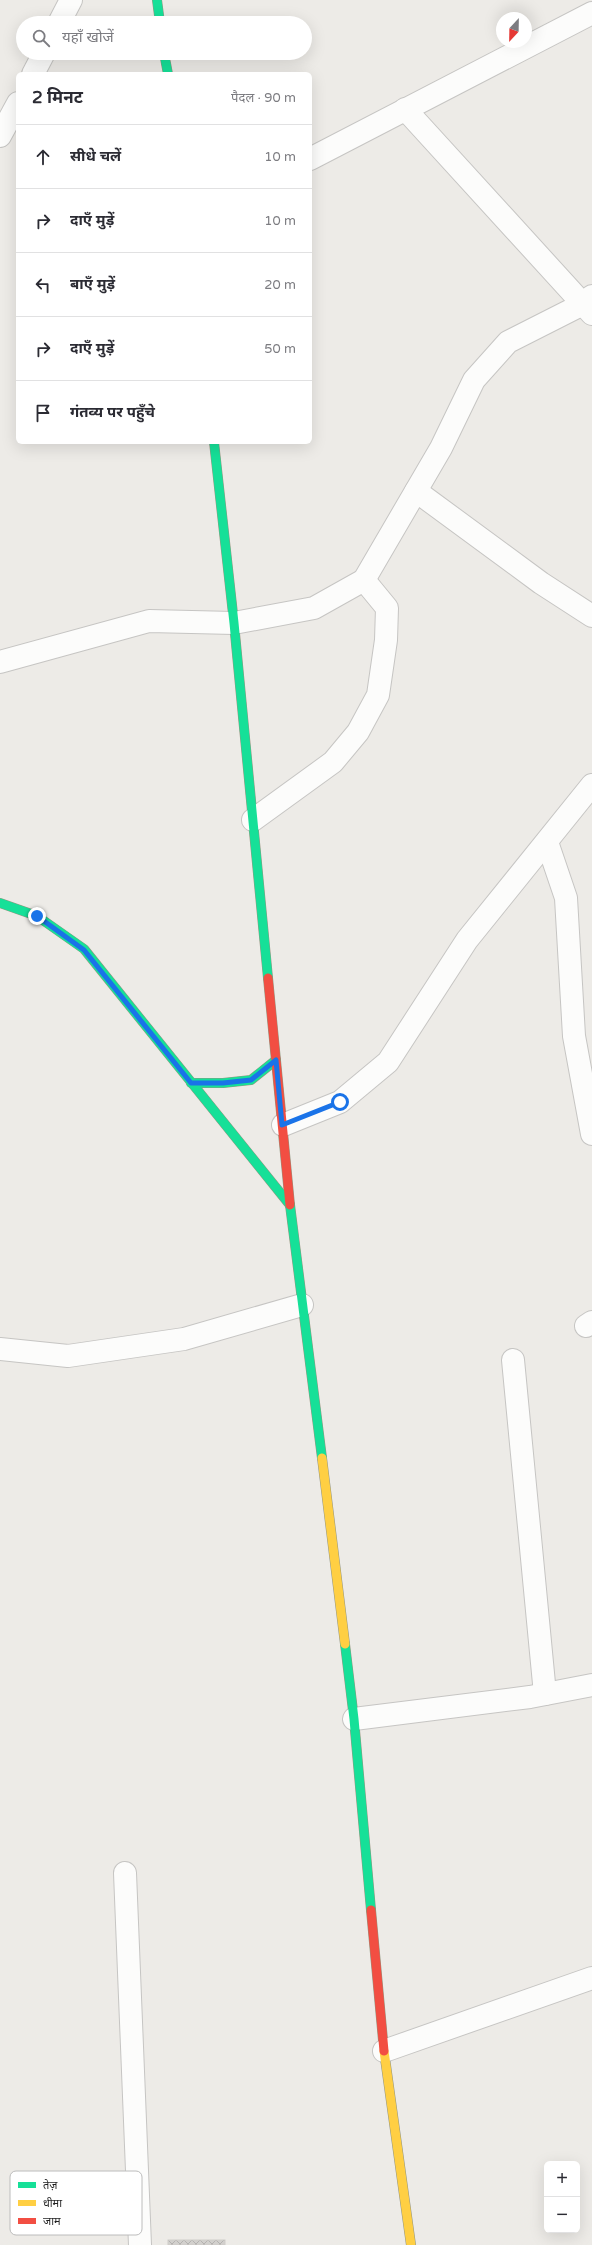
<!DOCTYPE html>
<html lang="hi">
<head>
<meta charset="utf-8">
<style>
  body { margin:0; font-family:"Varela Round","Noto Sans Devanagari",sans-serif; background:#f7f7f7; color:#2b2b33 }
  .controls { position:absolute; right:12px; bottom:12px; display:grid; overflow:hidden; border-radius:6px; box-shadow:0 4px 16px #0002 }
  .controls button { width:36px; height:36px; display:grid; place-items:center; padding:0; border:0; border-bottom:1px solid #e1e1e2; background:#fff; color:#2b2b33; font:20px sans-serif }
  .compass { position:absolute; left:496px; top:12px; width:36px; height:36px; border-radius:50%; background:#fff; box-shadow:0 4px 16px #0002; rotate:202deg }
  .stop { position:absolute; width:12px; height:12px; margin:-9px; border:3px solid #1a73e8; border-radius:50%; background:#fff }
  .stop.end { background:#1a73e8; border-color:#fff; box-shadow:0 1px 4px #0008 }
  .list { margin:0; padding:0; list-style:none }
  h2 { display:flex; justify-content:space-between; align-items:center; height:52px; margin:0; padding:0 16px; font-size:17px }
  h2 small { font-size:13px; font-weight:400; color:#7c7c81 }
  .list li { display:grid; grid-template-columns:26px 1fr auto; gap:12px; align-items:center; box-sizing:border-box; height:64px; padding:0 16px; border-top:1px solid #e1e1e2 }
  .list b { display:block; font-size:15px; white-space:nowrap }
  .list em { font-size:13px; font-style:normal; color:#7c7c81 }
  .icon { flex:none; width:22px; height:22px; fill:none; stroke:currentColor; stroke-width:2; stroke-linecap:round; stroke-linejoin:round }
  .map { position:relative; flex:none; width:592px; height:2245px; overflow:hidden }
  .search { position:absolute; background:#fff; box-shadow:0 4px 16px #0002; left:16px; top:16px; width:296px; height:44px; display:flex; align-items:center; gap:10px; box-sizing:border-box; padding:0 14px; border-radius:22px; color:#7c7c81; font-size:15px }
  .panel { position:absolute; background:#fff; box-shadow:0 4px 16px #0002; left:16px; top:72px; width:296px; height:372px; border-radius:6px }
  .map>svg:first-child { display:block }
</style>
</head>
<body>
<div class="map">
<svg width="592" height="2245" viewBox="0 0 592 2245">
  <defs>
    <pattern id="building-cross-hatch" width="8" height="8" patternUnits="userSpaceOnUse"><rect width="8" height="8" fill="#d2d0cd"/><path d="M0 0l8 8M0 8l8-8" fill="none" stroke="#b4b2b0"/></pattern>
  </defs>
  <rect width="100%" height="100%" fill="#edebe7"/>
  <rect fill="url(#building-cross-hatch)" stroke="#d0cdc9" x="168" y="2240" width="57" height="5"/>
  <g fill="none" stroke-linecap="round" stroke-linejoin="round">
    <defs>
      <g id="street">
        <polyline points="59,23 71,0"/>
        <polyline points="33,74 44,53"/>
        <polyline points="405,109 592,314"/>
        <polyline points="0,136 18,103"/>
        <polyline points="310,159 592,13"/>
        <polyline points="416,491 541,583 592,616"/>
        <polyline points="0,662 149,621 234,623 314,608 364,580 441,448 474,380 508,342 583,304 592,296"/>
        <polyline points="253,820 333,762 358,732 378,695 386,640 387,608 364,580"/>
        <polyline points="547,842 566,898 574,1036 592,1134"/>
        <polyline points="283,1125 340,1102 388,1062 467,940 592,785"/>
        <polyline points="586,1326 592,1322"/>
        <polyline points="0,1349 68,1356 184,1339 302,1305"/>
        <polyline points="513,1360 545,1694"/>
        <polyline points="354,1719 530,1697 592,1685"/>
        <polyline points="125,1873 140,2245"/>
        <polyline points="384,2051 592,1978"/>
      </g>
      <g id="fast">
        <polyline points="157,0 160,23"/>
        <polyline points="164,53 168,74"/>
        <polyline points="214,442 234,623 268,978"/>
        <polyline points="0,903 37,916 84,949 290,1205"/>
        <polyline points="191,1083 223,1083 251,1080 276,1060"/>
        <polyline points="290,1205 322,1458"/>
        <polyline points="345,1644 354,1719 371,1910"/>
      </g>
      <g id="slow">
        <polyline points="322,1458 345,1644"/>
        <polyline points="384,2051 411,2245"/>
      </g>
      <g id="jam">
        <polyline points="268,978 290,1205"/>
        <polyline points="371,1910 384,2051"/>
      </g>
    </defs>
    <use href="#street" stroke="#c6c5c3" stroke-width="24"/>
    <use href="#fast" stroke="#949680" stroke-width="10"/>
    <use href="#slow" stroke="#949680" stroke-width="10"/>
    <use href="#jam" stroke="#949680" stroke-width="10"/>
    <use href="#street" stroke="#fcfcfb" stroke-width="22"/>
    <use href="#fast" stroke="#16e098" stroke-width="9"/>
    <use href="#slow" stroke="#ffcf43" stroke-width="9"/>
    <use href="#jam" stroke="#f24e42" stroke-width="9"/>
  </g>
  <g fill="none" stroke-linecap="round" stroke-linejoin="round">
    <polyline stroke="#1a73e8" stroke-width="5" points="37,916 84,950 191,1083 223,1083 251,1080 276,1060 282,1125 340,1102"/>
  </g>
  <rect x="10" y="2171" width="132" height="64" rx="6" fill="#fff" stroke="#bcbcbc" stroke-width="1"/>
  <rect x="18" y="2182" width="18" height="6" fill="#16e098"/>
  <rect x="18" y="2200" width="18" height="6" fill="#ffcf43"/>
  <rect x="18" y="2218" width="18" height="6" fill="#f24e42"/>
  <g font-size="11" fill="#1f1f1f">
    <text x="43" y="2189">तेज़</text>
    <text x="43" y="2207">धीमा</text>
    <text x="43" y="2225">जाम</text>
  </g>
</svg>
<div class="controls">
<button>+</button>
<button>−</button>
</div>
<svg class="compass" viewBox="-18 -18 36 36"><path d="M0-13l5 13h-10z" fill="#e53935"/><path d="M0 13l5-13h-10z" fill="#7c7c81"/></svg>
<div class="stop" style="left:340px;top:1102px"></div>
<div class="stop end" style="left:37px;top:916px"></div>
<div class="search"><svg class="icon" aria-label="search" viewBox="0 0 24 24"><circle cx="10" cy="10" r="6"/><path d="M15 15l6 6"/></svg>यहाँ खोजें</div>
<section class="panel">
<h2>2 मिनट<small>पैदल · 90 m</small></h2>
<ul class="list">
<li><svg class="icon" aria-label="ahead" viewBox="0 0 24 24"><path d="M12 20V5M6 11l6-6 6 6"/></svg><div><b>सीधे चलें</b></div><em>10 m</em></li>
<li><svg class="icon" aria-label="right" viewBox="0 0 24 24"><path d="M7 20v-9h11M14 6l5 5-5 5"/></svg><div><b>दाएँ मुड़ें</b></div><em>10 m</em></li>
<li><svg class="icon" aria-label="left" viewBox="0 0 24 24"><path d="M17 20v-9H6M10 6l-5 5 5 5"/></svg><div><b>बाएँ मुड़ें</b></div><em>20 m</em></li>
<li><svg class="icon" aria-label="right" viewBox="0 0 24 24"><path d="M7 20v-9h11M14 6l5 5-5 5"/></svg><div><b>दाएँ मुड़ें</b></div><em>50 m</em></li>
<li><svg class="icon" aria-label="arrive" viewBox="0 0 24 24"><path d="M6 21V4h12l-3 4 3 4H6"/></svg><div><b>गंतव्य पर पहुँचे</b></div></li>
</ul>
</section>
</div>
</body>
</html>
